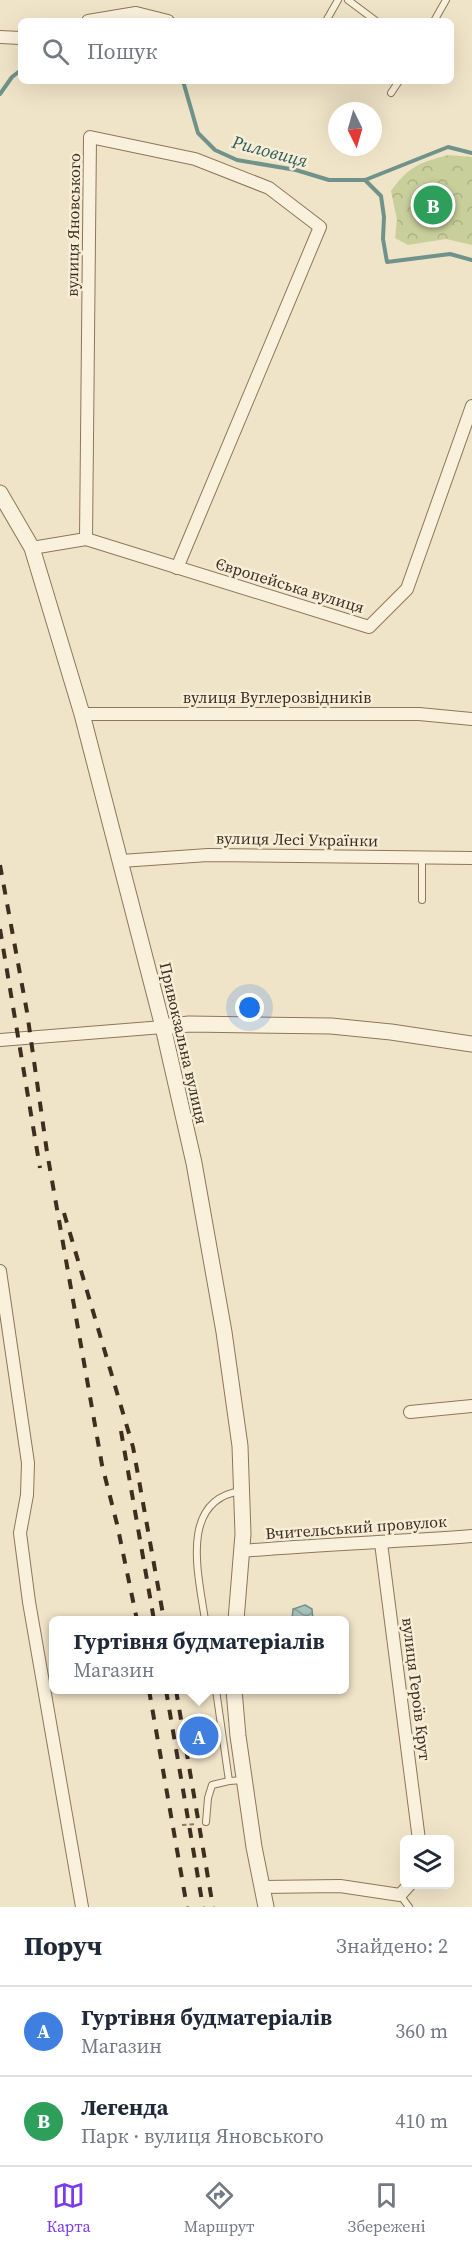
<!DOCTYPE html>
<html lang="uk">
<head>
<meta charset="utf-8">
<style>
  body { margin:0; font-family:"Source Serif 4",serif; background:#f6f6f7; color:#1f2937 }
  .controls { position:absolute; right:18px; bottom:18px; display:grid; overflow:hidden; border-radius:9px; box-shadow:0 6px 24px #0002 }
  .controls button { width:54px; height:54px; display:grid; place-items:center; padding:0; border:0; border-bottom:2px solid #e0e1e3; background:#fff; color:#1f2937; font:30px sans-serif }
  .compass { position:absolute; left:328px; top:102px; width:54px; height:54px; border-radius:50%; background:#fff; box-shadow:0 6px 24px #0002; rotate:175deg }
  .you { position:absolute; left:250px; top:1008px; width:21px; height:21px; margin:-15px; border:4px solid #fff; border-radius:50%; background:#1a73e8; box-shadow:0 0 0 9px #1a73e833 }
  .badge { display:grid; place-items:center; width:39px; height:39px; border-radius:50%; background:#7c3aed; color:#fff; font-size:20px; font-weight:700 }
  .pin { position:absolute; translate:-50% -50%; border:3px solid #fff; box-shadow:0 2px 6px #0006 }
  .popup { position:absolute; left:49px; top:1616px; width:300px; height:78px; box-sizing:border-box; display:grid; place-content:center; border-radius:9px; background:#fff; filter:drop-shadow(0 2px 4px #0005); font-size:20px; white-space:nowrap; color:#747a83 }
  .popup b { font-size:22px; color:#1f2937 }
  .popup::after { content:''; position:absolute; left:50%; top:100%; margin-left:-12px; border:12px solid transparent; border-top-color:#fff }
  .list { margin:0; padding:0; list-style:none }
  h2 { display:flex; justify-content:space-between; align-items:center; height:78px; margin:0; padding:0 24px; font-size:26px }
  h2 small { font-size:20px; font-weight:400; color:#747a83 }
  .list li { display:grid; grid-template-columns:39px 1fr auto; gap:18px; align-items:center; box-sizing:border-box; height:90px; padding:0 24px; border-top:2px solid #e0e1e3 }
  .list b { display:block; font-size:22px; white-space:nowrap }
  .list p { margin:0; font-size:20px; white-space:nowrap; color:#747a83 }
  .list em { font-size:20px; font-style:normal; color:#747a83 }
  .icon { flex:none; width:33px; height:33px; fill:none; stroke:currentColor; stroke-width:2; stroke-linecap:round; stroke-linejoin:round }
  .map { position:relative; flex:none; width:472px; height:1907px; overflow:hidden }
  .search { position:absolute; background:#fff; box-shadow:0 6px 24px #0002; left:18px; right:18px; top:18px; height:66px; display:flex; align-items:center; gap:15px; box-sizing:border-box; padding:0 21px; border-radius:9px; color:#747a83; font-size:22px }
  .sheet { height:258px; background:#fff }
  nav { display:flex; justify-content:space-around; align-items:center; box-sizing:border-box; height:84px; border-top:2px solid #e0e1e3; background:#fff; font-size:16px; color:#747a83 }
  nav a { display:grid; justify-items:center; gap:3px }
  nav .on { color:#7c3aed }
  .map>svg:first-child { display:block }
</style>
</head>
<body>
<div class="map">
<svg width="472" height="1907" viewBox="0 0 472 1907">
  <defs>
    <pattern id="forest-crowns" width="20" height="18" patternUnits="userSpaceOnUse" patternTransform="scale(1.5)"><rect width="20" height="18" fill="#c9cf9b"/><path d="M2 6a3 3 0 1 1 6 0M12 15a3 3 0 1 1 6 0" fill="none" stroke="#aeb285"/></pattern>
    <pattern id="water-waves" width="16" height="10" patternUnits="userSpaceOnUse" patternTransform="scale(1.5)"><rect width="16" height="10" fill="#a9c4bc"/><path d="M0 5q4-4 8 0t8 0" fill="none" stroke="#8ba098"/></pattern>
  </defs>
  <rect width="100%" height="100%" fill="#f0e4c8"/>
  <path fill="url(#forest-crowns)" d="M448,155L472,157V245L446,239L408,245L395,238L397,220L391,191C409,166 419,163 448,155Z"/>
  <polygon fill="url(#water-waves)" stroke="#6f938a" stroke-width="1.5" points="305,1605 312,1609 313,1620 292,1620 293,1609"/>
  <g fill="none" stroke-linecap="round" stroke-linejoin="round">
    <g stroke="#6f938a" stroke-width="4">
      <polyline points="183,81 198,133 215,150 237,160 296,170 329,180 365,180 448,147 472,153"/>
      <polyline points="0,94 12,77 21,70"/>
      <polyline points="365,180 381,196 384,217 383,239 387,262 450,254 472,260"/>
    </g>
    <defs>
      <g id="service">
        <polyline points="348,0 376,21"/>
        <polyline points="326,21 338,0"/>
        <polyline points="434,21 446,0"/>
        <polyline points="391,93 399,81"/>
        <polyline points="422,900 422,858"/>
        <path d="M205,1620C199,1577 178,1500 241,1491"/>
        <polyline points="216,1690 229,1781"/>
        <polyline points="206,1822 208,1798 212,1785 229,1781 244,1780"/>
        <polyline points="400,1895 409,1907"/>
      </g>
      <g id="minor">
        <polyline points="88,21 136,13 168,21"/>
        <polyline points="0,37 21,38"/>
        <polyline points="86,539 90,137 195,159 269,188 320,227 177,568"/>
        <polyline points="32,548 86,539 369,627 407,589 472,406"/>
        <polyline points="82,714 419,714 472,719"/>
        <polyline points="121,861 208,855 472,858"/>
        <polyline points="0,1040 163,1027"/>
        <polyline points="0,1271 28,1463 27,1495 20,1533 29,1602 82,1907"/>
        <polyline points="410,1412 472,1406"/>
        <polyline points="381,1543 419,1840"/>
        <path d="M242,1551C318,1544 395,1542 472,1536"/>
        <polyline points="262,1887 340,1886 400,1895 410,1884"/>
      </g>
      <g id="tertiary">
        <polyline points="0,493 32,548 82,714 163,1027 194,1163 224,1332 240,1446 243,1534 236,1620"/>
        <polyline points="163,1027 189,1024 331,1026 391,1032 472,1044"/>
        <polyline points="234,1690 238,1736 254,1847 266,1907"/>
      </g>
    </defs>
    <use href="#service" stroke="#8d765c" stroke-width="8"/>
    <use href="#minor" stroke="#8d765c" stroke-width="14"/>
    <use href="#tertiary" stroke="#8d765c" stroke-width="17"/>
    <polyline stroke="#8d765c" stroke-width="2" stroke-dasharray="4.5 3" stroke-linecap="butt" points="182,1825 197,1824"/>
    <use href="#service" stroke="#faf1dc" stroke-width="6"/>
    <use href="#minor" stroke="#faf1dc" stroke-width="12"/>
    <use href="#tertiary" stroke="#faf1dc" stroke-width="15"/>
    <g stroke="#3d2e20" stroke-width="4" stroke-dasharray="10 10" stroke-linecap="butt">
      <polyline points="0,865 27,1012 47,1152 102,1465 117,1524 137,1620"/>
      <polyline points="0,929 40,1168"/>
      <polyline points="64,1213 133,1447 164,1620"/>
      <polyline points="121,1431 154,1620"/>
      <polyline points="149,1690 187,1907"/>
      <polyline points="166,1690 203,1907"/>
      <polyline points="176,1690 213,1907"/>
    </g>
  </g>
  <g text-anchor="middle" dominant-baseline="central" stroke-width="5" stroke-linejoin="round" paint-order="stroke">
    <g font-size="16" fill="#3d2e20" stroke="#f7eed8">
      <text transform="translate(73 225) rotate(-89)">вулиця Яновського</text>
      <text transform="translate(290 585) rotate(17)">Європейська вулиця</text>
      <text x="277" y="697">вулиця Вуглерозвідників</text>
      <text transform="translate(297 839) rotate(1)">вулиця Лесі Українки</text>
      <text transform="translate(184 1043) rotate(77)">Привокзальна вулиця</text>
      <text transform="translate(356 1527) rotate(-4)">Вчительський провулок</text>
      <text transform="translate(417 1689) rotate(83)">вулиця Героїв Крут</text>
    </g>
    <g font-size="18" font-style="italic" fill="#2f5d5a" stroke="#f7eed8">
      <text transform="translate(270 151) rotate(15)">Риловиця</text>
    </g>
  </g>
</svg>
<div class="controls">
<button><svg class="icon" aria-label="layers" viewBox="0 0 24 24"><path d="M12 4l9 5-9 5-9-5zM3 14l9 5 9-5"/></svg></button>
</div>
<svg class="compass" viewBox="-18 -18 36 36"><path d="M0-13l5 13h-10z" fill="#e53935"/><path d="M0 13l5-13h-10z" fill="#747a83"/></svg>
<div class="you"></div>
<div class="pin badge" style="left:199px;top:1736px;background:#3f7fe0">A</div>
<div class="popup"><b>Гуртівня будматеріалів</b>Магазин</div>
<div class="pin badge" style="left:433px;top:205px;background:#2e9e5b">B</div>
<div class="search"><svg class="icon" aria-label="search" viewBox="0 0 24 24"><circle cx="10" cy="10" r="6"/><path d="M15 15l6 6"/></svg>Пошук</div>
</div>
<section class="sheet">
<h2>Поруч<small>Знайдено: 2</small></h2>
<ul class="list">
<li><span class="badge" style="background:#3f7fe0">A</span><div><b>Гуртівня будматеріалів</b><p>Магазин</p></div><em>360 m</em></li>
<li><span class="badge" style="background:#2e9e5b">B</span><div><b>Легенда</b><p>Парк · вулиця Яновського</p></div><em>410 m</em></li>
</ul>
</section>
<nav>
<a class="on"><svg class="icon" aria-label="map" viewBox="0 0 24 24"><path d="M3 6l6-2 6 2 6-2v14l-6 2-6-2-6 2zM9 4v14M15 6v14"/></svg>Карта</a>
<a><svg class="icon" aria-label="directions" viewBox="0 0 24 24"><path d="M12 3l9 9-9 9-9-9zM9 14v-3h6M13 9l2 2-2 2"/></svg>Маршрут</a>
<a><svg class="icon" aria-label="saved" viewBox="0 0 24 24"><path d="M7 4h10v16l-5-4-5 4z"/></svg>Збережені</a>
</nav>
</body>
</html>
